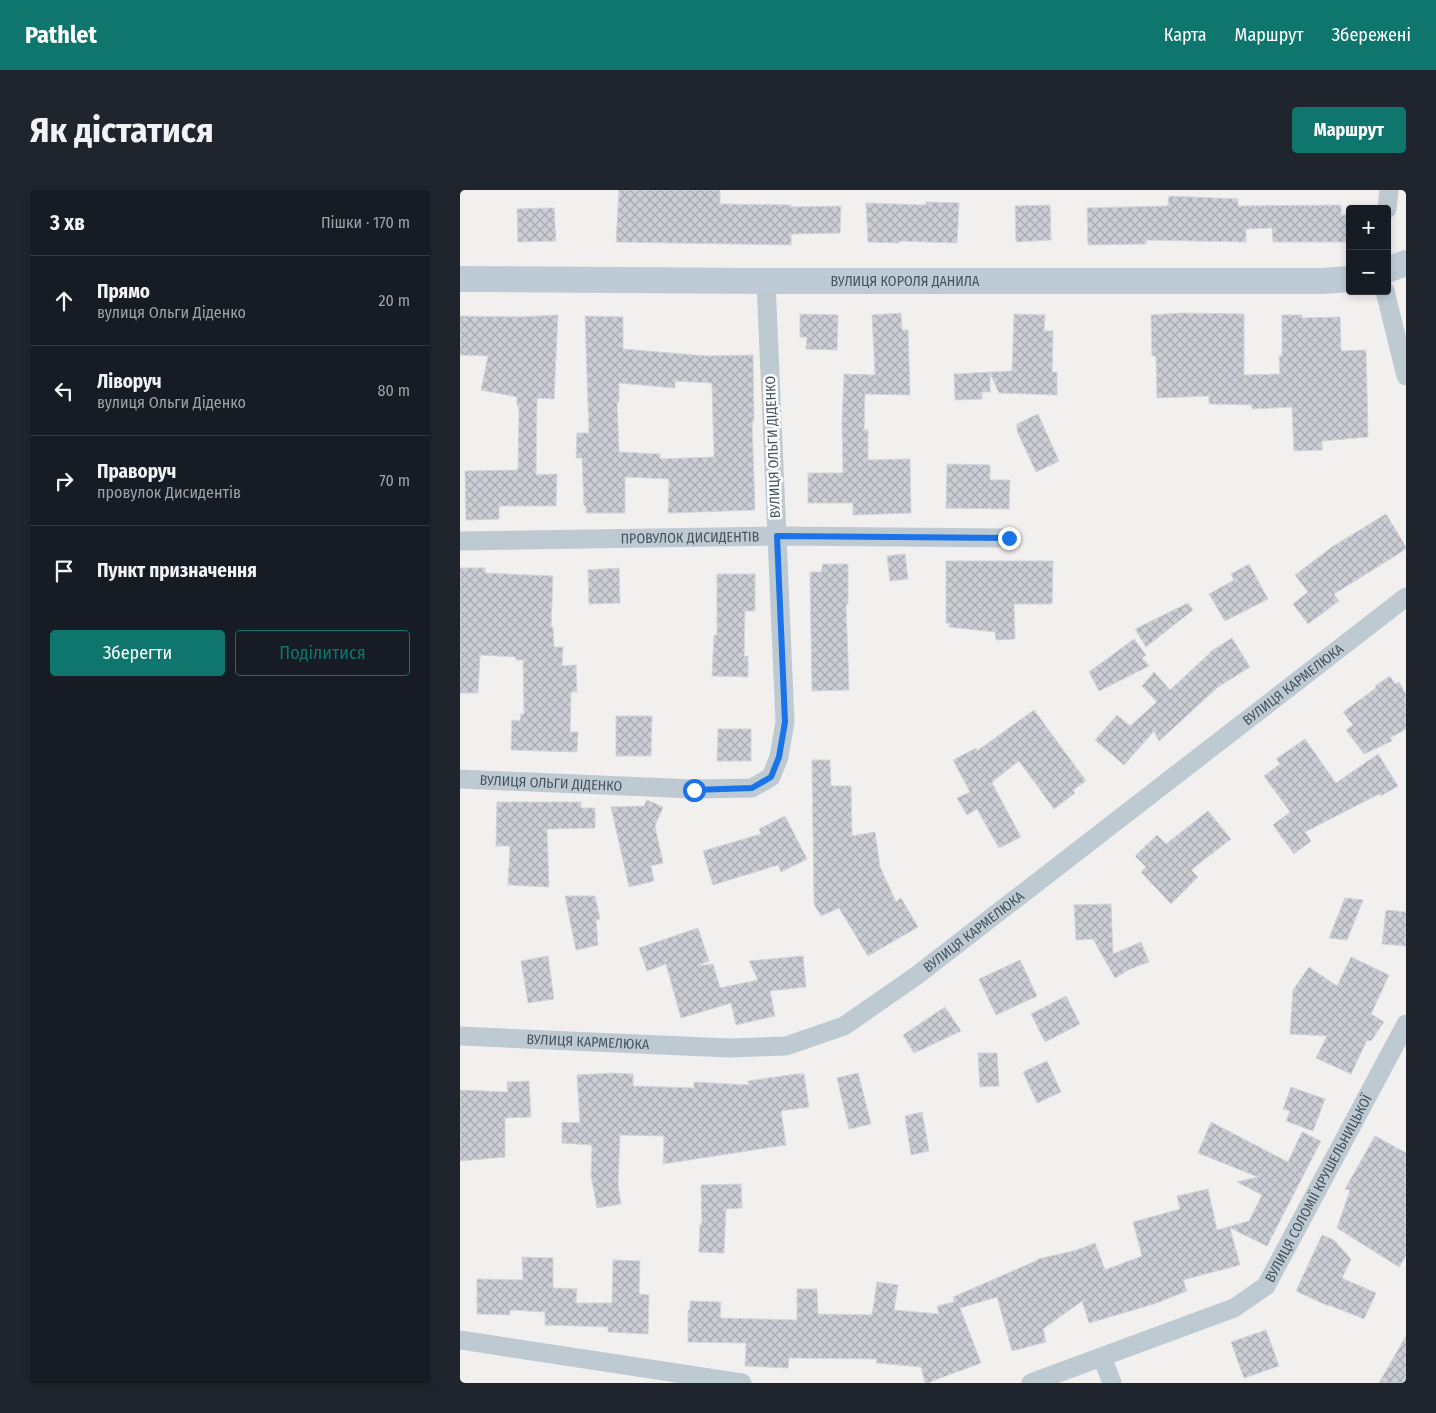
<!DOCTYPE html>
<html lang="uk">
<head>
<meta charset="utf-8">
<style>
  body { margin:0; font-family:"Fira Sans Condensed",sans-serif; background:#20242c; color:#f1f3f6 }
  .controls { position:absolute; right:15px; top:15px; display:grid; overflow:hidden; border-radius:5px; box-shadow:0 2px 8px #0003 }
  .controls button { width:45px; height:45px; display:grid; place-items:center; padding:0; border:0; border-bottom:1px solid #363941; background:#171b24; color:#f1f3f6; font:25px sans-serif }
  .stop { position:absolute; width:15px; height:15px; margin:-11px; border:4px solid #1a73e8; border-radius:50%; background:#fff }
  .stop.end { background:#1a73e8; border-color:#fff; box-shadow:0 1px 5px #0008 }
  .list { margin:0; padding:0; list-style:none }
  h2 { display:flex; justify-content:space-between; align-items:center; height:65px; margin:0; padding:0 20px; font-size:21px }
  h2 small { font-size:16px; font-weight:400; color:#9ea1a6 }
  .list li { display:grid; grid-template-columns:32px 1fr auto; gap:15px; align-items:center; box-sizing:border-box; height:90px; padding:0 20px; border-top:1px solid #363941 }
  .list b { display:block; font-size:19px; white-space:nowrap }
  .list p { margin:0; font-size:16px; white-space:nowrap; color:#9ea1a6 }
  .list em { font-size:16px; font-style:normal; color:#9ea1a6 }
  .actions { display:flex; gap:10px; padding:15px 20px }
  .actions a { flex:1; padding:11px 0; border:1px solid #0f766e; border-radius:5px; text-align:center; font-size:18px; color:#0f766e }
  .actions .main { background:#0f766e; color:#fff }
  .icon { flex:none; width:28px; height:28px; fill:none; stroke:currentColor; stroke-width:2; stroke-linecap:round; stroke-linejoin:round }
  .map { position:relative; flex:none; width:946px; height:1193px; overflow:hidden; border-radius:5px }
  header { display:flex; align-items:center; gap:30px; box-sizing:border-box; height:70px; padding:0 25px; background:#0f766e; color:#fff }
  header strong { font-size:24px }
  nav { display:flex; gap:28px; margin-inline-start:auto; font-size:18px }
  .intro { display:flex; align-items:center; justify-content:space-between; box-sizing:border-box; height:120px; padding:0 30px }
  h1 { margin:0; font-size:35px }
  .button { padding:12px 22px; border-radius:5px; background:#0f766e; color:#fff; font-size:18px; font-weight:700 }
  main { display:flex; gap:30px; padding:0 30px }
  aside { flex:1; background:#171b24; border-radius:5px; box-shadow:0 2px 8px #0003 }
  .map>svg:first-child { display:block }
</style>
</head>
<body>
<header>
<strong>Pathlet</strong>
<nav><a>Карта</a><a>Маршрут</a><a>Збережені</a></nav>
</header>
<div class="intro"><h1>Як дістатися</h1><a class="button">Маршрут</a></div>
<main>
<aside>
<h2>3 хв<small>Пішки · 170 m</small></h2>
<ul class="list">
<li><svg class="icon" aria-label="ahead" viewBox="0 0 24 24"><path d="M12 20V5M6 11l6-6 6 6"/></svg><div><b>Прямо</b><p>вулиця Ольги Діденко</p></div><em>20 m</em></li>
<li><svg class="icon" aria-label="left" viewBox="0 0 24 24"><path d="M17 20v-9H6M10 6l-5 5 5 5"/></svg><div><b>Ліворуч</b><p>вулиця Ольги Діденко</p></div><em>80 m</em></li>
<li><svg class="icon" aria-label="right" viewBox="0 0 24 24"><path d="M7 20v-9h11M14 6l5 5-5 5"/></svg><div><b>Праворуч</b><p>провулок Дисидентів</p></div><em>70 m</em></li>
<li><svg class="icon" aria-label="arrive" viewBox="0 0 24 24"><path d="M6 21V4h12l-3 4 3 4H6"/></svg><div><b>Пункт призначення</b></div></li>
</ul>
<div class="actions"><a class="main">Зберегти</a><a>Поділитися</a></div>
</aside>
<div class="map">
<svg width="946" height="1193" viewBox="0 0 946 1193">
  <defs>
    <pattern id="building-cross-hatch" width="8" height="8" patternUnits="userSpaceOnUse" patternTransform="scale(1.25)"><rect width="8" height="8" fill="#cbced4"/><path d="M0 0l8 8M0 8l8-8" fill="none" stroke="#a7aaaf"/></pattern>
  </defs>
  <rect width="100%" height="100%" fill="#f2efef"/>
  <g fill="url(#building-cross-hatch)" stroke="#d2d5db" fill-rule="evenodd">
    <polygon points="159,0 260,0 260,14 261,14 331,15 331,17 381,16 380,43 331,44 331,55 156,52"/>
    <polygon points="709,6 778,9 778,16 881,15 881,25 890,25 890,52 813,52 812,38 786,39 786,52 686,50 686,54 628,55 627,18 708,16"/>
    <polygon points="466,12 499,13 497,53 439,51 439,53 408,52 406,13 466,15"/>
    <polygon points="590,15 591,50 556,52 555,16"/>
    <polygon points="94,18 96,51 58,52 57,19"/>
    <polygon points="441,123 442,140 448,140 450,205 405,204 404,240 408,240 408,270 450,269 451,323 393,325 393,313 348,313 348,283 383,283 382,232 384,184 415,185 412,125"/>
    <polygon points="721,123 784,124 784,185 820,184 819,166 822,166 822,125 842,125 842,128 880,127 881,161 906,160 908,247 862,251 862,260 834,261 832,217 792,219 792,215 749,214 749,206 697,208 696,166 692,166 691,125"/>
    <polygon points="340,124 378,125 377,160 346,159 347,147 340,147"/>
    <polygon points="554,124 585,125 584,141 593,141 592,182 597,182 597,205 539,203 530,183 530,202 522,202 522,209 495,210 494,184 552,181"/>
    <polygon points="98,125 94,209 77,208 76,285 97,284 96,316 39,316 39,329 6,330 5,281 58,280 59,216 57,216 57,207 21,200 28,166 0,165 0,126 60,127"/>
    <path d="M125,126L163,127V159L247,166L293,165L294,232H292L295,320L208,323L209,289L165,287V323H126V316H124L122,268H116L117,243H129ZM215,191L252,193L254,267L200,269V264L159,262L157,212H159V193L215,198Z"/>
    <polygon points="578,224 599,271 576,282 557,241 557,234"/>
    <polygon points="487,274 530,275 530,290 550,290 549,319 486,318"/>
    <polygon points="926,324 946,357 946,359 874,404 879,411 848,434 833,414 848,402 835,385 872,357"/>
    <polygon points="445,364 448,389 430,391 427,366"/>
    <polygon points="486,371 593,371 592,414 554,414 555,449 536,450 535,442 489,437 490,433 486,433"/>
    <polygon points="363,374 388,374 388,414 386,414 389,500 352,501 350,382 361,382"/>
    <polygon points="789,374 808,409 765,431 749,404 774,390 771,384"/>
    <polygon points="0,378 25,378 25,383 93,386 91,437 93,437 94,457 103,457 102,476 116,475 117,502 111,502 110,542 118,542 117,562 51,560 52,530 60,531 61,524 64,524 63,470 56,470 56,467 20,465 18,503 0,503"/>
    <polygon points="159,378 160,413 129,414 128,380"/>
    <polygon points="257,384 295,384 295,421 285,421 284,466 288,466 288,487 252,486 254,445 257,445"/>
    <polygon points="728,413 733,420 686,457 675,439"/>
    <polygon points="772,448 790,477 758,497 699,551 694,541 664,575 635,550 657,525 670,536 697,512 682,496 694,482 710,500 750,463 750,462"/>
    <polygon points="674,449 686,465 682,468 689,476 639,501 629,482"/>
    <polygon points="930,486 935,494 939,492 946,504 946,539 930,548 932,551 904,564 886,540 893,535 883,522 916,498 915,496"/>
    <polygon points="574,520 626,591 613,600 615,603 594,619 559,571 533,591 533,592 532,593 561,647 539,658 517,619 507,625 497,608 510,602 493,570 516,558 517,561"/>
    <polygon points="156,526 192,526 191,566 156,566"/>
    <polygon points="258,539 291,539 291,571 257,571"/>
    <polygon points="845,549 876,593 918,564 938,596 921,606 919,604 845,642 851,651 834,664 813,635 830,622 804,586 820,574 816,569"/>
    <polygon points="352,570 370,570 371,596 391,596 392,646 415,642 420,677 436,712 441,708 458,737 408,766 379,718 361,726 354,714"/>
    <polygon points="187,610 203,617 195,636 203,673 191,676 194,691 169,697 151,617 184,616"/>
    <polygon points="37,612 121,612 121,618 135,618 135,638 87,639 89,697 48,695 50,656 36,656"/>
    <polygon points="748,621 771,649 731,680 738,687 711,714 681,682 686,677 675,666 697,645 706,654"/>
    <polygon points="325,626 347,669 321,682 318,675 253,695 243,661 301,644 299,639"/>
    <polygon points="105,706 135,706 140,729 136,730 138,755 116,760"/>
    <polygon points="885,708 903,710 887,750 869,748"/>
    <polygon points="651,714 653,764 681,752 689,772 670,779 655,788 633,749 616,750 614,715"/>
    <polygon points="926,720 946,722 946,756 922,754"/>
    <polygon points="238,738 249,771 237,776 253,774 260,798 298,790 289,771 343,766 346,797 310,801 315,826 276,835 271,813 221,828 206,774 187,781 179,758"/>
    <polygon points="88,766 94,809 68,813 61,771"/>
    <polygon points="891,767 929,785 911,824 924,832 911,851 907,850 891,884 856,868 867,846 830,844 833,800 849,777 877,796"/>
    <polygon points="560,770 577,806 536,825 519,789"/>
    <polygon points="606,806 620,834 585,852 571,824"/>
    <polygon points="485,817 501,841 454,863 443,845"/>
    <polygon points="518,863 537,863 539,896 520,897"/>
    <polygon points="587,871 601,902 577,913 563,882"/>
    <polygon points="152,883 173,884 173,896 234,898 234,892 289,895 288,891 336,884 344,884 349,917 321,921 326,955 203,974 204,946 160,945 158,995 161,1014 137,1018 131,985 132,955 102,953 102,932 120,933 117,885"/>
    <polygon points="398,883 411,934 389,939 377,888"/>
    <polygon points="69,891 71,927 45,928 45,967 0,971 0,900 48,902 47,892"/>
    <polygon points="831,897 865,909 853,941 826,931 830,921 823,919"/>
    <polygon points="462,922 469,961 451,965 445,926"/>
    <polygon points="751,932 828,972 842,942 861,951 807,1056 770,1038 780,1075 723,1090 727,1101 694,1114 629,1133 622,1111 583,1139 586,1152 552,1161 537,1107 500,1118 521,1173 467,1193 465,1193 461,1177 416,1173 417,1169 329,1168 328,1178 285,1176 286,1153 228,1152 228,1120 230,1120 230,1111 261,1112 260,1128 337,1130 337,1099 357,1099 358,1124 412,1125 417,1092 438,1095 434,1120 479,1124 477,1116 494,1112 493,1107 578,1070 578,1069 617,1060 635,1053 645,1080 682,1066 673,1032 720,1019 717,1006 748,999 757,1040 789,1031 802,1005 777,992 798,987 738,963"/>
    <polygon points="915,946 946,963 946,1066 939,1077 877,1038 890,1000 885,999"/>
    <polygon points="281,994 282,1018 266,1019 264,1063 239,1062 240,1034 242,1035 241,995"/>
    <polygon points="862,1045 874,1050 891,1069 882,1088 916,1103 904,1129 869,1115 868,1116 836,1101"/>
    <polygon points="62,1067 93,1068 93,1098 117,1099 116,1113 152,1113 153,1070 180,1071 179,1104 189,1105 188,1144 148,1142 148,1137 85,1135 85,1122 50,1120 50,1125 17,1124 17,1089 63,1090"/>
    <polygon points="806,1140 819,1176 784,1188 771,1152"/>
    <polygon points="946,1146 946,1193 919,1193"/>
  </g>
  <g fill="none" stroke-linecap="round" stroke-linejoin="round">
    <g stroke="#becad2" stroke-width="19">
      <polyline points="927,19 929,0"/>
      <polyline points="925,101 946,186"/>
      <path id="s1" d="M0,351L317,346L549,348"/>
      <path id="s2" d="M0,589L234,599L292,598L311,587L319,567L325,532L306,91"/>
      <path id="s3" d="M0,846L269,858L326,856L384,836L456,786L946,407"/>
      <polyline points="0,1150 282,1193"/>
      <polyline points="642,1167 652,1193"/>
      <path id="s4" d="M571,1193L774,1118L806,1096L946,834"/>
    </g>
    <g stroke="#becbd7" stroke-width="26">
      <polyline points="927,80 946,73"/>
      <path id="s5" d="M0,89L306,91H861L890,89"/>
    </g>
  </g>
  <g fill="none" stroke-linecap="round" stroke-linejoin="round">
    <polyline stroke="#1a73e8" stroke-width="6" points="234,600 292,598 311,587 319,567 325,532 317,346 549,348"/>
  </g>
  <g text-anchor="middle" dominant-baseline="central" stroke-width="5" stroke-linejoin="round" paint-order="stroke">
    <g font-size="14" fill="#46535e" stroke="#fff">
      <text stroke="none"><textPath href="#s5" startOffset="445">ВУЛИЦЯ КОРОЛЯ ДАНИЛА</textPath></text>
      <text transform="translate(313 257) rotate(-92)">ВУЛИЦЯ ОЛЬГИ ДІДЕНКО</text>
      <text stroke="none"><textPath href="#s1" startOffset="230">ПРОВУЛОК ДИСИДЕНТІВ</textPath></text>
      <text stroke="none"><textPath href="#s3" startOffset="952">ВУЛИЦЯ КАРМЕЛЮКА</textPath></text>
      <text stroke="none"><textPath href="#s2" startOffset="91">ВУЛИЦЯ ОЛЬГИ ДІДЕНКО</textPath></text>
      <text stroke="none"><textPath href="#s3" startOffset="548">ВУЛИЦЯ КАРМЕЛЮКА</textPath></text>
      <text stroke="none"><textPath href="#s3" startOffset="128">ВУЛИЦЯ КАРМЕЛЮКА</textPath></text>
      <text stroke="none"><textPath href="#s4" startOffset="366">ВУЛИЦЯ СОЛОМІЇ КРУШЕЛЬНИЦЬКОЇ</textPath></text>
    </g>
  </g>
</svg>
<div class="controls">
<button>+</button>
<button>−</button>
</div>
<div class="stop" style="left:234px;top:600px"></div>
<div class="stop end" style="left:549px;top:348px"></div>
</div>
</main>
</body>
</html>
